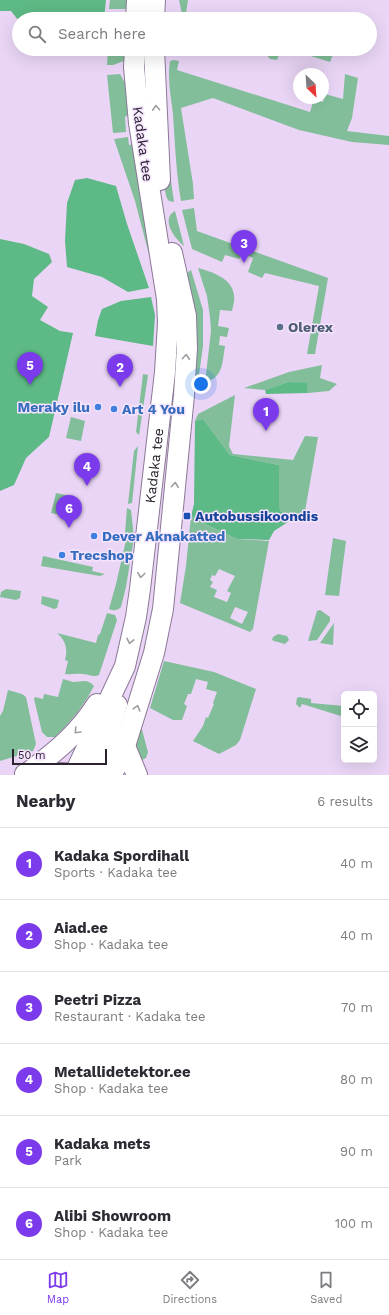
<!DOCTYPE html>
<html lang="en">
<head>
<meta charset="utf-8">
<style>
  body { margin:0; font-family:"Work Sans",sans-serif; background:#f2f2f3; color:#2b2b33 }
  .controls { position:absolute; right:12px; bottom:12px; display:grid; overflow:hidden; border-radius:6px; box-shadow:0 4px 16px #0002 }
  .controls button { width:36px; height:36px; display:grid; place-items:center; padding:0; border:0; border-bottom:1px solid #e1e1e2; background:#fff; color:#2b2b33; font:20px sans-serif }
  .compass { position:absolute; left:293px; top:68px; width:36px; height:36px; border-radius:50%; background:#fff; box-shadow:0 4px 16px #0002; rotate:155deg }
  .scale { position:absolute; left:12px; bottom:10px; width:95px; box-sizing:border-box; padding-left:4px; border:2px solid #2b232f; border-top:0; font-size:11px; line-height:14px; white-space:nowrap; color:#2b232f; -webkit-text-stroke:3px #f5e4fe; paint-order:stroke }
  .you { position:absolute; left:201px; top:384px; width:14px; height:14px; margin:-10px; border:3px solid #fff; border-radius:50%; background:#1a73e8; box-shadow:0 0 0 6px #1a73e833 }
  .badge { display:grid; place-items:center; width:26px; height:26px; border-radius:50%; background:#7c3aed; color:#fff; font-size:13px; font-weight:700 }
  .pin { position:absolute; translate:-50% -33px; filter:drop-shadow(0 1px 2px #0008) }
  .pin::after { content:''; position:absolute; top:21px; width:14px; height:12px; background:inherit; clip-path:polygon(0 0,100% 0,50% 100%) }
  .list { margin:0; padding:0; list-style:none }
  h2 { display:flex; justify-content:space-between; align-items:center; height:52px; margin:0; padding:0 16px; font-size:17px }
  h2 small { font-size:13px; font-weight:400; color:#7c7c81 }
  .list li { display:grid; grid-template-columns:26px 1fr auto; gap:12px; align-items:center; box-sizing:border-box; height:72px; padding:0 16px; border-top:1px solid #e1e1e2 }
  .list b { display:block; font-size:15px; white-space:nowrap }
  .list p { margin:0; font-size:13px; white-space:nowrap; color:#7c7c81 }
  .list em { font-size:13px; font-style:normal; color:#7c7c81 }
  .icon { flex:none; width:22px; height:22px; fill:none; stroke:currentColor; stroke-width:2; stroke-linecap:round; stroke-linejoin:round }
  .map { position:relative; flex:none; width:389px; height:775px; overflow:hidden }
  .search { position:absolute; background:#fff; box-shadow:0 4px 16px #0002; left:12px; right:12px; top:12px; height:44px; display:flex; align-items:center; gap:10px; box-sizing:border-box; padding:0 14px; border-radius:22px; color:#7c7c81; font-size:15px }
  .sheet { height:484px; background:#fff }
  nav { display:flex; justify-content:space-around; align-items:center; box-sizing:border-box; height:56px; border-top:1px solid #e1e1e2; background:#fff; font-size:11px; color:#7c7c81 }
  nav a { display:grid; justify-items:center; gap:2px }
  nav .on { color:#7c3aed }
  .map>svg:first-child { display:block }
</style>
</head>
<body>
<div class="map">
<svg width="389" height="775" viewBox="0 0 389 775">
  <rect width="100%" height="100%" fill="#ead5f6"/>
  <g fill="#82be99" fill-rule="evenodd">
    <polygon points="110,0 134,0 133,9 109,9"/>
    <polygon points="179,0 188,0 185,19 181,19 182,14"/>
    <polygon points="108,49 125,49 124,61 113,65 107,65"/>
    <polygon points="262,49 335,49 330,62 301,53 296,56 280,52 277,60 270,59"/>
    <path d="M174,60L179,61L177,70L310,112L314,99L323,102L325,94L343,99L345,74L358,78L352,118L347,131L389,136V145L352,142L299,130L213,98L181,108L193,184L194,199L181,201C176,172 175,143 173,114C171,96 167,79 170,61Z"/>
    <polygon points="120,74 125,83 128,115 125,117 126,132 113,133 107,75"/>
    <path d="M167,122L169,167L174,202L169,201C160,193 166,136 167,122Z"/>
    <polygon points="128,137 129,145 135,144 157,285 135,201 114,139"/>
    <polygon points="194,208 197,231 328,278 315,354 307,354 319,286 265,273 262,278 248,272 253,258 242,253 239,259 225,255 222,262 192,249 182,210"/>
    <path d="M175,211L184,246C175,239 160,219 175,211Z"/>
    <path d="M198,268C212,272 232,278 234,295C235,301 233,306 232,311L220,310L218,326L229,328L227,337L220,336L219,345L225,346C222,363 224,376 205,383L211,331L210,317L207,296Z"/>
    <polygon points="191,270 203,310 203,346 198,382 194,379 186,274"/>
    <polygon points="322,365 320,378 337,384 329,391 308,393 307,384 288,382 265,390 244,388 289,372"/>
    <polygon points="143,374 148,375 139,435 136,432"/>
    <polygon points="235,395 229,446 233,454 293,460 305,436 318,437 304,517 288,522 279,508 279,465 230,455 203,419 195,421 198,414"/>
    <polygon points="71,417 85,421 81,441 66,438"/>
    <polygon points="138,446 132,503 128,504 134,451"/>
    <polygon points="56,493 70,496 65,516 51,513"/>
    <path d="M127,508L131,510L134,538L126,587L121,607C117,611 114,611 109,609L116,584L127,536L125,533Z"/>
    <path d="M191,516L201,522L237,539L269,541L253,629L250,632L180,603L186,566ZM219,569L235,576L227,591L231,593L227,602L214,597L217,590L210,587L213,582L210,580L212,575L215,576ZM235,607L248,612L242,624L230,618Z"/>
    <polygon points="333,538 346,541 339,596 325,595"/>
    <polygon points="43,556 93,567 92,571 105,574 100,576 41,566"/>
    <polygon points="6,589 21,591 20,598 16,600 0,597 1,592"/>
    <polygon points="42,596 59,600 57,608 54,609 41,604"/>
    <polygon points="320,610 330,617 330,621 317,640 308,641 317,611"/>
    <path d="M107,613L115,615L117,620L99,675C93,678 89,674 82,674C76,673 71,675 65,674L68,661L65,660C68,649 66,641 57,633L96,643L98,635L100,634Z"/>
    <polygon points="334,623 333,645 320,643"/>
    <polygon points="278,634 287,636 289,640 285,644 274,641 272,640 273,637"/>
    <polygon points="164,661 214,672 256,689 240,740 236,745 219,754 193,741 203,726 206,717 208,718 214,704 213,703 217,692 206,689 208,682 196,679 191,694 188,694 184,704 187,706 182,720 173,720 150,708"/>
    <path d="M63,679C66,680 70,681 73,682C82,682 87,678 94,686C84,706 70,722 55,737H47L42,732L34,699L35,697L43,699L44,694L58,697Z"/>
    <polygon points="8,690 22,694 26,697 36,744 33,751 0,761 0,716 3,711"/>
    <polygon points="299,697 311,699 311,703 344,706 344,717 302,704 300,708 296,704 297,698"/>
    <path d="M141,726L148,752L146,758L138,762C134,747 135,741 141,726Z"/>
  </g>
  <g fill="#5db985">
    <polygon points="0,0 106,0 104,19 19,19 19,21 11,11 0,11"/>
    <polygon points="87,178 116,186 127,224 149,288 128,292 102,277 67,267 65,241 67,203 75,180"/>
    <polygon points="0,239 24,244 49,254 52,262 34,279 32,296 48,307 40,320 60,331 73,333 49,437 26,458 14,485 0,491"/>
    <polygon points="151,297 155,315 153,346 95,336 98,320 102,309 121,301"/>
    <polygon points="288,382 307,383 308,393 266,394 265,390"/>
    <polygon points="203,419 230,455 279,465 279,508 288,522 274,531 269,540 237,539 201,522 191,516 194,504 195,421"/>
  </g>
  <g fill="none" stroke-linecap="round" stroke-linejoin="round">
    <defs>
      <g id="major">
        <polyline points="136,19 137,0"/>
        <polyline points="154,19 155,0"/>
        <polyline points="154,49 160,180"/>
        <polyline points="125,746 137,775"/>
        <path d="M29,772C56,751 78,734 97,704"/>
        <polyline points="25,774 29,772 87,774"/>
        <path id="s1" d="M74,775L125,666L136,617L140,589L165,372L168,323L167,299L139,123L134,67L135,49"/>
        <polyline points="94,775 105,746 117,705"/>
        <polyline points="110,775 116,767 125,746 154,653 163,609 184,395 187,348 186,316 172,253"/>
      </g>
    </defs>
    <use href="#major" stroke="#8b7896" stroke-width="22"/>
    <use href="#major" stroke="#fff" stroke-width="20"/>
  </g>
  <defs><path id="oneway-chevron" d="M-2-3.5L2.5 0L-2 3.5" fill="none" stroke-width="1.6" stroke-linecap="round" stroke-linejoin="round"/></defs>
  <g stroke="#a09ca1">
    <use href="#oneway-chevron" transform="translate(156 108) rotate(-93)"/>
    <use href="#oneway-chevron" transform="translate(186 357) rotate(-86)"/>
    <use href="#oneway-chevron" transform="translate(175 485) rotate(-85)"/>
    <use href="#oneway-chevron" transform="translate(141 575) rotate(97)"/>
    <use href="#oneway-chevron" transform="translate(130 641) rotate(102)"/>
    <use href="#oneway-chevron" transform="translate(137 708) rotate(-73)"/>
    <use href="#oneway-chevron" transform="translate(77 731) rotate(133)"/>
  </g>
  <circle fill="#5c6f8a" stroke="#f5e4fe" stroke-width="1.5" cx="280" cy="327" r="4"/>
  <g fill="#3f7fe0" stroke="#f5e4fe" stroke-width="1.5">
    <circle cx="98" cy="407" r="4"/>
    <circle cx="114" cy="409" r="4"/>
    <circle cx="94" cy="536" r="4"/>
    <circle cx="62" cy="555" r="4"/>
  </g>
  <rect fill="#1a4fb4" stroke="#f5e4fe" stroke-width="1.5" x="183" y="512" width="8" height="8" rx="2"/>
  <g text-anchor="middle" dominant-baseline="central" stroke-width="3" stroke-linejoin="round" paint-order="stroke">
    <g font-size="14" fill="#2b232f" stroke="#f5e4fe">
      <text transform="translate(143 144) rotate(82)">Kadaka tee</text>
      <text stroke="none"><textPath href="#s1" startOffset="323">Kadaka tee</textPath></text>
    </g>
    <g font-size="14" font-weight="bold" fill="#4e5e75" stroke="#f5e4fe" text-anchor="start">
      <text x="288" y="327">Olerex</text>
    </g>
    <g font-size="14" font-weight="bold" fill="#366cbe" stroke="#f5e4fe" text-anchor="start">
      <text x="90" y="407" text-anchor="end">Meraky ilu</text>
      <text x="122" y="409">Art 4 You</text>
      <text x="102" y="536">Dever Aknakatted</text>
      <text x="70" y="555">Trecshop</text>
    </g>
    <g font-size="14" font-weight="bold" fill="#164399" stroke="#f5e4fe" text-anchor="start">
      <text x="195" y="516">Autobussikoondis</text>
    </g>
  </g>
</svg>
<div class="controls">
<button><svg class="icon" aria-label="locate" viewBox="0 0 24 24"><circle cx="12" cy="12" r="6"/><path d="M12 2v4M12 18v4M2 12h4M18 12h4"/></svg></button>
<button><svg class="icon" aria-label="layers" viewBox="0 0 24 24"><path d="M12 4l9 5-9 5-9-5zM3 14l9 5 9-5"/></svg></button>
</div>
<svg class="compass" viewBox="-18 -18 36 36"><path d="M0-13l5 13h-10z" fill="#e53935"/><path d="M0 13l5-13h-10z" fill="#7c7c81"/></svg>
<div class="scale">50 m</div>
<div class="you"></div>
<div class="pin badge" style="left:266px;top:431px">1</div>
<div class="pin badge" style="left:120px;top:387px">2</div>
<div class="pin badge" style="left:244px;top:263px">3</div>
<div class="pin badge" style="left:87px;top:486px">4</div>
<div class="pin badge" style="left:30px;top:385px">5</div>
<div class="pin badge" style="left:69px;top:528px">6</div>
<div class="search"><svg class="icon" aria-label="search" viewBox="0 0 24 24"><circle cx="10" cy="10" r="6"/><path d="M15 15l6 6"/></svg>Search here</div>
</div>
<section class="sheet">
<h2>Nearby<small>6 results</small></h2>
<ul class="list">
<li><span class="badge">1</span><div><b>Kadaka Spordihall</b><p>Sports · Kadaka tee</p></div><em>40 m</em></li>
<li><span class="badge">2</span><div><b>Aiad.ee</b><p>Shop · Kadaka tee</p></div><em>40 m</em></li>
<li><span class="badge">3</span><div><b>Peetri Pizza</b><p>Restaurant · Kadaka tee</p></div><em>70 m</em></li>
<li><span class="badge">4</span><div><b>Metallidetektor.ee</b><p>Shop · Kadaka tee</p></div><em>80 m</em></li>
<li><span class="badge">5</span><div><b>Kadaka mets</b><p>Park</p></div><em>90 m</em></li>
<li><span class="badge">6</span><div><b>Alibi Showroom</b><p>Shop · Kadaka tee</p></div><em>100 m</em></li>
</ul>
</section>
<nav>
<a class="on"><svg class="icon" aria-label="map" viewBox="0 0 24 24"><path d="M3 6l6-2 6 2 6-2v14l-6 2-6-2-6 2zM9 4v14M15 6v14"/></svg>Map</a>
<a><svg class="icon" aria-label="directions" viewBox="0 0 24 24"><path d="M12 3l9 9-9 9-9-9zM9 14v-3h6M13 9l2 2-2 2"/></svg>Directions</a>
<a><svg class="icon" aria-label="saved" viewBox="0 0 24 24"><path d="M7 4h10v16l-5-4-5 4z"/></svg>Saved</a>
</nav>
</body>
</html>
